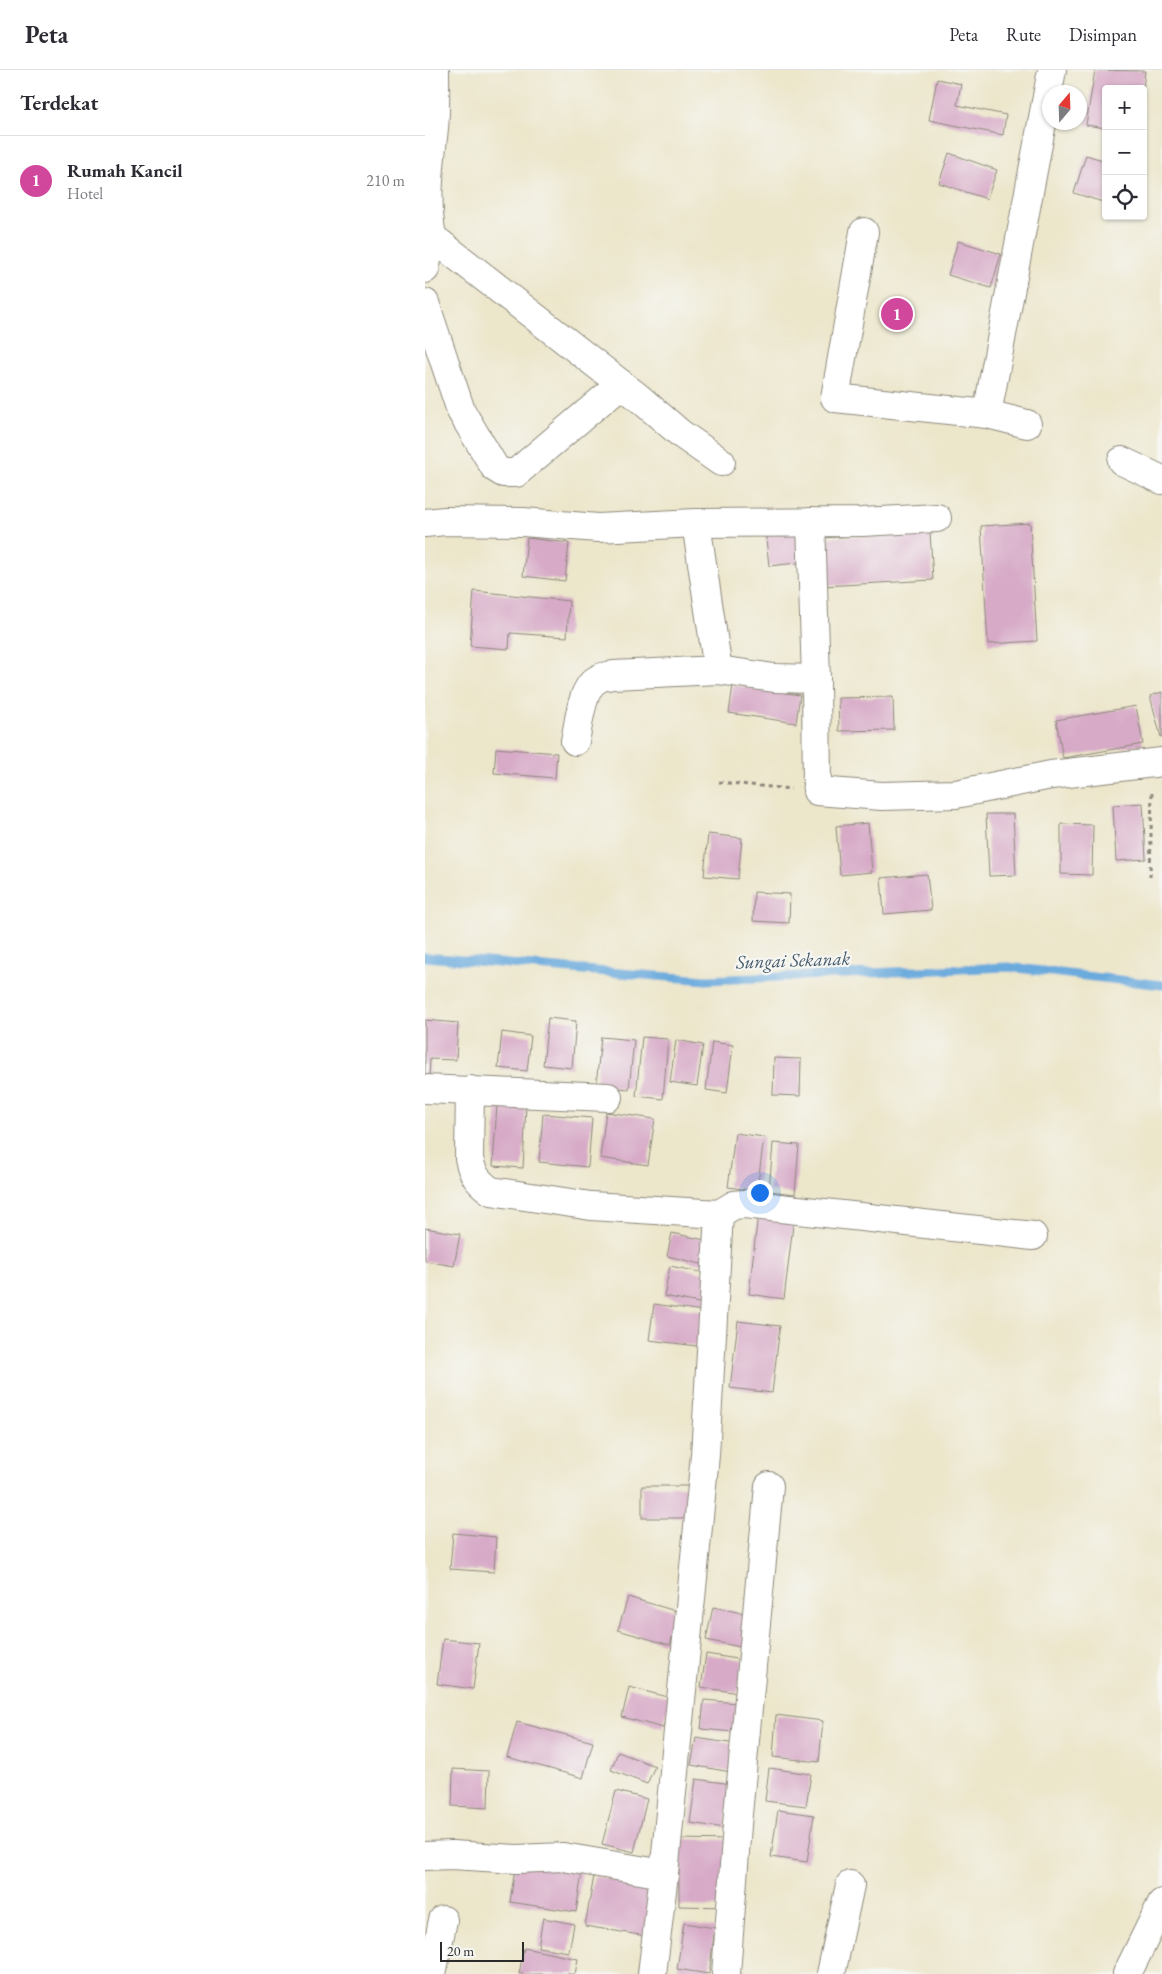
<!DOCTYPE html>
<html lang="id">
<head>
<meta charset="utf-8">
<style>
  body { margin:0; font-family:"EB Garamond",serif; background:#f2f2f3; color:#2b2b33 }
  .controls { position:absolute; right:15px; top:15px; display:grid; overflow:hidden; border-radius:5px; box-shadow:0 1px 4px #0004 }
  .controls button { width:45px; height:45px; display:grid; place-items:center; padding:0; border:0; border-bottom:1px solid #e1e1e2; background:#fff; color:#2b2b33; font:25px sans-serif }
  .compass { position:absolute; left:617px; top:15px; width:45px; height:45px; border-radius:50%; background:#fff; box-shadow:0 1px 4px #0004; rotate:19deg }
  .scale { position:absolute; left:15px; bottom:12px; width:84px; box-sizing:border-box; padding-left:5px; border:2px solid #2b2b2b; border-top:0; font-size:14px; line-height:18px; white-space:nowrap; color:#2b2b2b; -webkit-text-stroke:4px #f6f6f2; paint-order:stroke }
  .you { position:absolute; left:334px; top:1122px; width:18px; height:18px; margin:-12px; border:4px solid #fff; border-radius:50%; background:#1a73e8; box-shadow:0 0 0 8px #1a73e833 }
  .badge { display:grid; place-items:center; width:32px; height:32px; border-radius:50%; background:#b45309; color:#fff; font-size:16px; font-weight:700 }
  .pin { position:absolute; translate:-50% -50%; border:2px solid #fff; box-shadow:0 1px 5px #0006 }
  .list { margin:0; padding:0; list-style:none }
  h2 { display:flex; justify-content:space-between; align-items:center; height:65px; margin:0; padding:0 20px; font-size:21px }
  h2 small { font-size:16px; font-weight:400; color:#7c7c81 }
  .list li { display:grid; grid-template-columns:32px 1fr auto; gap:15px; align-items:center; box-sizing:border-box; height:90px; padding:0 20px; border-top:1px solid #e1e1e2 }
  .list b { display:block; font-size:19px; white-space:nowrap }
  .list p { margin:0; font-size:16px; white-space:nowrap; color:#7c7c81 }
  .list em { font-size:16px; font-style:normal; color:#7c7c81 }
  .icon { flex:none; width:28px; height:28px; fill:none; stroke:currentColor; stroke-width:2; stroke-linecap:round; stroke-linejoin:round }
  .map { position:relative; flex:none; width:737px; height:1904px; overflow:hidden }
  header { display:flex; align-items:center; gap:30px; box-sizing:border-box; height:70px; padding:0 25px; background:#fff; border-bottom:1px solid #e1e1e2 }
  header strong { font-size:24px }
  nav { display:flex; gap:28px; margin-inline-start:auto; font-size:18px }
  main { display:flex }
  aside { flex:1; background:#fff }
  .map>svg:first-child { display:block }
</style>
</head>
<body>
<header>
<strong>Peta</strong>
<nav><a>Peta</a><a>Rute</a><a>Disimpan</a></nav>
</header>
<main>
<aside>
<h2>Terdekat<small></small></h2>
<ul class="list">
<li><span class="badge" style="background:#d1479c">1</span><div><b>Rumah Kancil</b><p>Hotel</p></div><em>210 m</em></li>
</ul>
</aside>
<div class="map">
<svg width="737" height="1904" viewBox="0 0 737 1904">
  <rect width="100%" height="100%" fill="#f6f6f2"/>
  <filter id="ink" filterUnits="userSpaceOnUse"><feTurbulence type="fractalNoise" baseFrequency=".02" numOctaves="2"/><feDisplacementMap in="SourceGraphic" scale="10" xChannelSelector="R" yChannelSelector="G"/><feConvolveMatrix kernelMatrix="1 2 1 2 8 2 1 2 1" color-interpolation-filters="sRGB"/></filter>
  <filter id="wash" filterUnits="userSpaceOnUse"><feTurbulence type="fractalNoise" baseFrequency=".0096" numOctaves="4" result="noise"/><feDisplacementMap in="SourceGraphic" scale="20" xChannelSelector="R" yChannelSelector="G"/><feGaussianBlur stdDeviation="1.12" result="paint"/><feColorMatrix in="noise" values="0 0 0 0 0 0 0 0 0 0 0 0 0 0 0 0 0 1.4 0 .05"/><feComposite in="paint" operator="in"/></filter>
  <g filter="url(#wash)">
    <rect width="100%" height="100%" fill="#ece6cb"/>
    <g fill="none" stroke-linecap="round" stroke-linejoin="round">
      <polyline stroke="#6aaadd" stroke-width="9" points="0,887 281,910 583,897 737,915"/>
    </g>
    <g id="blocks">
      <g fill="#d7aac7">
        <polygon points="670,0 720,1 718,19 681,19 681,58 661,55"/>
        <polygon points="512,9 536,14 532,35 581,45 578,65 504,50"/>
        <polygon points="524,83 572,100 562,129 514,113"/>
        <polygon points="661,85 681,91 681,133 649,123"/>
        <polygon points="533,171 576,184 566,218 523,205"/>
        <polygon points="605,453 612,571 563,574 556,456"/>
        <polygon points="377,456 381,492 344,496 340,460"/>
        <polygon points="505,462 508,510 399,516 396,468"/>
        <polygon points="102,468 144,473 140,511 98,506"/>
        <polygon points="49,521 144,531 142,567 85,563 84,579 45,576"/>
        <polygon points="308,615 375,625 371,653 304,643"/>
        <polygon points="737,622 737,667 736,667 725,626"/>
        <polygon points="468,627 469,660 414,661 413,628"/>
        <polygon points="711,636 718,674 638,688 631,650"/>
        <polygon points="71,678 132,683 130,708 69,703"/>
        <polygon points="718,733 721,789 691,791 688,735"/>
        <polygon points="561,744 588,744 591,805 564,806"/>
        <polygon points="443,753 447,802 415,805 411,756"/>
        <polygon points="636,754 668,755 667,805 636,804"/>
        <polygon points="283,764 317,768 313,809 279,806"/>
        <polygon points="502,804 506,840 459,844 456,808"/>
        <polygon points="329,822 365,824 364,853 328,851"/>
        <polygon points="123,948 151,951 147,998 118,995"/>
        <polygon points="0,950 33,953 31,990 5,989 4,1007 0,1007"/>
        <polygon points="77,962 106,966 102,1001 73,998"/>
        <polygon points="176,967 209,970 204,1019 171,1016"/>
        <polygon points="217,967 243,969 238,1029 211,1026"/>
        <polygon points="251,970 278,975 272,1016 245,1012"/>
        <polygon points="287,972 308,975 302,1023 281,1020"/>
        <polygon points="349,988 376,989 375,1026 348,1025"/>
        <polygon points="72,1034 101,1036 98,1098 68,1096"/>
        <polygon points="181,1042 230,1049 223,1095 175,1088"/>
        <polygon points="118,1044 167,1048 163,1097 114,1092"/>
        <polygon points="310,1063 339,1067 332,1121 303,1117"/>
        <polygon points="348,1073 374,1075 370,1124 344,1121"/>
        <polygon points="333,1143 369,1147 359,1229 324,1224"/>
        <polygon points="0,1158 35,1164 29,1196 0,1191"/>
        <polygon points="247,1163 285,1171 280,1195 242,1186"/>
        <polygon points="245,1196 285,1204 279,1234 239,1226"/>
        <polygon points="229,1234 278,1241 272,1276 224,1270"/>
        <polygon points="313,1251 355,1256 347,1323 305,1318"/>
        <rect x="217" y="1416" width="46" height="32"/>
        <polygon points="28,1463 71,1467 69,1502 25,1499"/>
        <polygon points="203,1527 254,1542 245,1575 193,1560"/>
        <polygon points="288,1537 327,1545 320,1578 281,1570"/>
        <polygon points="18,1569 54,1573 48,1619 12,1614"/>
        <polygon points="281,1584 318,1590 313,1623 276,1617"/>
        <polygon points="204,1617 246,1628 238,1658 197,1647"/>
        <polygon points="279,1630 312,1633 309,1662 276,1659"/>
        <polygon points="351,1645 398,1651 394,1692 348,1687"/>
        <polygon points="92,1652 168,1672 158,1708 82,1687"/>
        <polygon points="271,1668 311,1674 306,1702 266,1695"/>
        <polygon points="193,1682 230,1696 222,1714 186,1700"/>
        <polygon points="344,1698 386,1704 381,1736 340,1731"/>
        <polygon points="28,1699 64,1701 63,1738 27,1736"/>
        <polygon points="271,1709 306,1714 300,1758 265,1753"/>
        <polygon points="191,1721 222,1729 209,1782 177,1774"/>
        <polygon points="353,1740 389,1745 382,1792 346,1787"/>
        <polygon points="254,1769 304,1770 303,1837 254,1836"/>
        <polygon points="91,1792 157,1802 151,1842 85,1832"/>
        <polygon points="169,1806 235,1817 227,1867 160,1856"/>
        <polygon points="118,1848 149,1854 144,1882 113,1877"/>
        <polygon points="259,1853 290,1858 284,1904 252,1899"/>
        <polygon points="99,1878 153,1889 150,1904 94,1904"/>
      </g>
    </g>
  </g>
  <g filter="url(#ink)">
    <use href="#blocks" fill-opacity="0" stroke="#8c887b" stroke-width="1"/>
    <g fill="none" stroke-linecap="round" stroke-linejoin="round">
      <defs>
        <g id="minor">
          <path d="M10,0C10,19 11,39 9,58C5,97 0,128 7,167L213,327L256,364L296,392"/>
          <polyline points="439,162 410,328 562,344 627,0"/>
          <polyline points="0,199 7,167"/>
          <polyline points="0,233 36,341 70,398 78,403 91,403 196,314"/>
          <polyline points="562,344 602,354"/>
          <polyline points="697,391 737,410"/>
          <polyline points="386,452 391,609"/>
          <polyline points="0,453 20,451 98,452 173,458 271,453 437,452 512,448"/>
          <polyline points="271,453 293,600"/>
          <path d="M150,671C154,654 156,617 173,609C177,606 184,606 188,605L293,600L349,608L391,609L392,721L457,726L531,724L626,705L737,692"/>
          <polyline points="0,1019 183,1027"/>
          <path d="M45,1020L44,1088C47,1104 53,1112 66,1121L166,1136L294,1144L280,1385L239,1804L227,1904"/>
          <polyline points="294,1144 309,1135 319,1134 608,1166"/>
          <polyline points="0,1786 27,1785 92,1789 138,1787 239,1804"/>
          <polyline points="7,1904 18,1850"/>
          <polyline points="301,1904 312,1755 344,1416"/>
          <polyline points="406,1904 425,1815"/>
          <polyline points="702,1904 737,1833"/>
        </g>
      </defs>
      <use href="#minor" stroke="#8c887b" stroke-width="30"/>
      <g stroke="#8c887b" stroke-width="3" stroke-dasharray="4 4" stroke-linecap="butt">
        <polyline points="294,712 366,719"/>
        <polyline points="725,807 727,721"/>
      </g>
      <use href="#minor" stroke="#fff" stroke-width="28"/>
    </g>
  </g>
  <g text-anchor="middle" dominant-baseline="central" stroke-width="4.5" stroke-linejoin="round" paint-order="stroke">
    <g font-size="19" font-style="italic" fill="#415769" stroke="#f6f6f2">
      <text transform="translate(368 890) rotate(-2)">Sungai Sekanak</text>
    </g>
  </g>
</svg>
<div class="controls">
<button>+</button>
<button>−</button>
<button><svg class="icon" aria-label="locate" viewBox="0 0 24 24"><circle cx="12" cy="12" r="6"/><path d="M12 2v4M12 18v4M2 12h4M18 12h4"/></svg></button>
</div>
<svg class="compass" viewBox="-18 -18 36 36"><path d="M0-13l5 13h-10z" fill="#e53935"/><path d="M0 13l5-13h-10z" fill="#7c7c81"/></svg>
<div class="scale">20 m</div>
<div class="you"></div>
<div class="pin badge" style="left:472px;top:244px;background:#d1479c">1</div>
</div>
</main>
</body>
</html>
